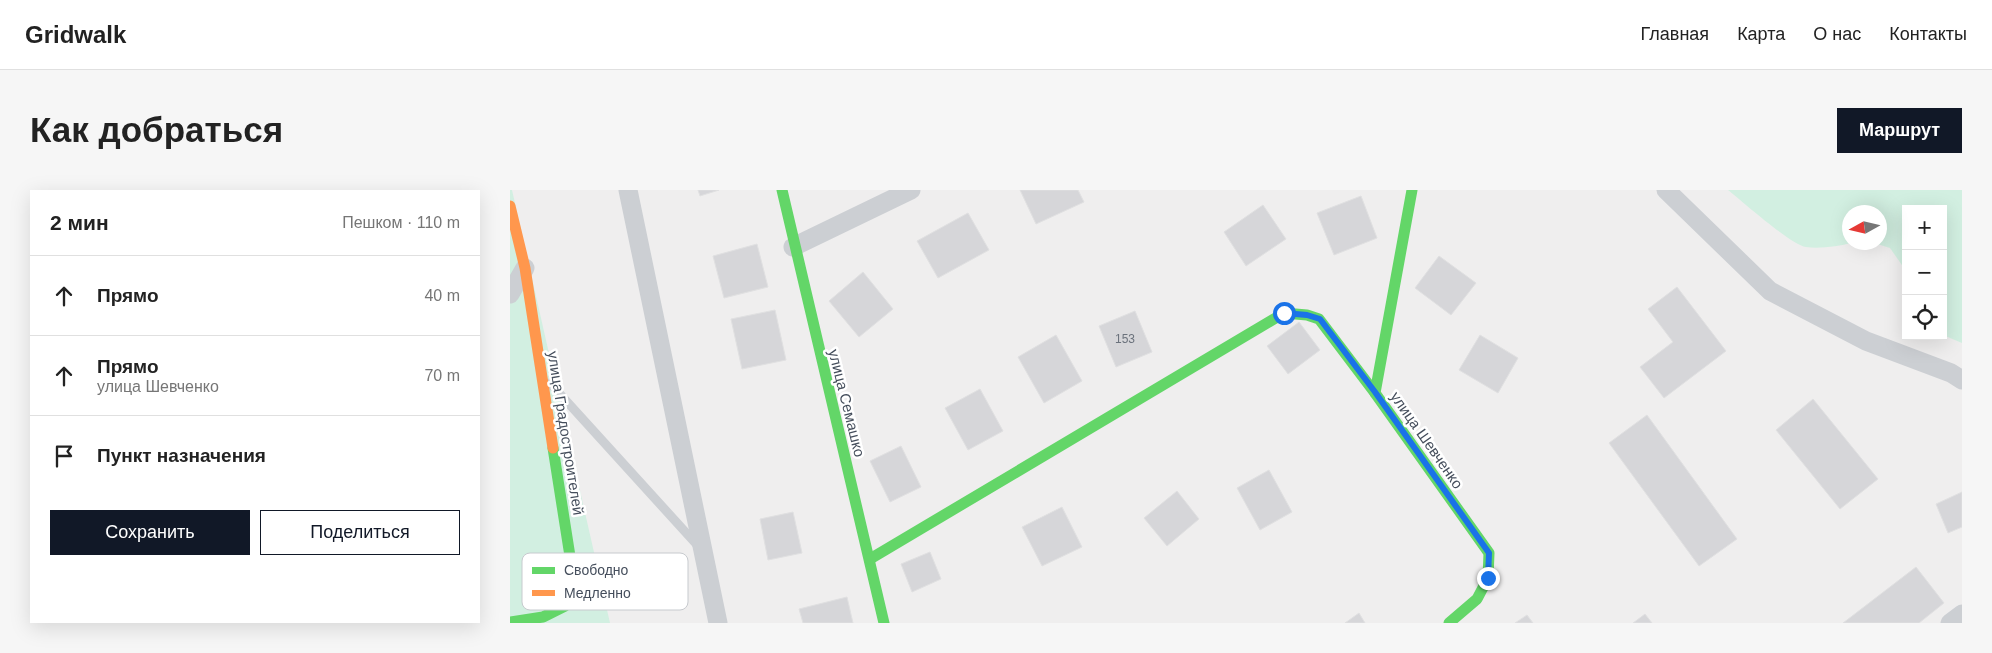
<!DOCTYPE html>
<html lang="ru">
<head>
<meta charset="utf-8">
<style>
  body { margin:0; font-family:Helvetica,sans-serif; background:#f6f6f6; color:#222 }
  .controls { position:absolute; right:15px; top:15px; display:grid; overflow:hidden; border-radius:0px; box-shadow:0 5px 20px #0002 }
  .controls button { width:45px; height:45px; display:grid; place-items:center; padding:0; border:0; border-bottom:1px solid #e0e0e0; background:#fff; color:#222; font:25px sans-serif }
  .compass { position:absolute; left:1332px; top:15px; width:45px; height:45px; border-radius:50%; background:#fff; box-shadow:0 5px 20px #0002; rotate:262deg }
  .stop { position:absolute; width:15px; height:15px; margin:-11px; border:4px solid #1a73e8; border-radius:50%; background:#fff }
  .stop.end { background:#1a73e8; border-color:#fff; box-shadow:0 1px 5px #0008 }
  .list { margin:0; padding:0; list-style:none }
  h2 { display:flex; justify-content:space-between; align-items:center; height:65px; margin:0; padding:0 20px; font-size:21px }
  h2 small { font-size:16px; font-weight:400; color:#767676 }
  .list li { display:grid; grid-template-columns:32px 1fr auto; gap:15px; align-items:center; box-sizing:border-box; height:80px; padding:0 20px; border-top:1px solid #e0e0e0 }
  .list b { display:block; font-size:19px; white-space:nowrap }
  .list p { margin:0; font-size:16px; white-space:nowrap; color:#767676 }
  .list em { font-size:16px; font-style:normal; color:#767676 }
  .actions { display:flex; gap:10px; padding:15px 20px }
  .actions a { flex:1; padding:11px 0; border:1px solid #111827; border-radius:0px; text-align:center; font-size:18px; color:#111827 }
  .actions .main { background:#111827; color:#fff }
  .icon { flex:none; width:28px; height:28px; fill:none; stroke:currentColor; stroke-width:2; stroke-linecap:round; stroke-linejoin:round }
  .map { position:relative; flex:none; width:1452px; height:433px; overflow:hidden; border-radius:0px }
  header { display:flex; align-items:center; gap:30px; box-sizing:border-box; height:70px; padding:0 25px; background:#fff; border-bottom:1px solid #e0e0e0 }
  header strong { font-size:24px }
  nav { display:flex; gap:28px; margin-inline-start:auto; font-size:18px }
  .intro { display:flex; align-items:center; justify-content:space-between; box-sizing:border-box; height:120px; padding:0 30px }
  h1 { margin:0; font-size:35px }
  .button { padding:12px 22px; border-radius:0px; background:#111827; color:#fff; font-size:18px; font-weight:700 }
  main { display:flex; gap:30px; padding:0 30px }
  aside { flex:1; background:#fff; border-radius:0px; box-shadow:0 5px 20px #0002 }
  .map>svg:first-child { display:block }
</style>
</head>
<body>
<header>
<strong>Gridwalk</strong>
<nav><a>Главная</a><a>Карта</a><a>О нас</a><a>Контакты</a></nav>
</header>
<div class="intro"><h1>Как добраться</h1><a class="button">Маршрут</a></div>
<main>
<aside>
<h2>2 мин<small>Пешком · 110 m</small></h2>
<ul class="list">
<li><svg class="icon" aria-label="ahead" viewBox="0 0 24 24"><path d="M12 20V5M6 11l6-6 6 6"/></svg><div><b>Прямо</b></div><em>40 m</em></li>
<li><svg class="icon" aria-label="ahead" viewBox="0 0 24 24"><path d="M12 20V5M6 11l6-6 6 6"/></svg><div><b>Прямо</b><p>улица Шевченко</p></div><em>70 m</em></li>
<li><svg class="icon" aria-label="arrive" viewBox="0 0 24 24"><path d="M6 21V4h12l-3 4 3 4H6"/></svg><div><b>Пункт назначения</b></div></li>
</ul>
<div class="actions"><a class="main">Сохранить</a><a>Поделиться</a></div>
</aside>
<div class="map">
<svg width="1452" height="433" viewBox="0 0 1452 433">
  <rect width="100%" height="100%" fill="#efeeee"/>
  <g fill="#d2efe1">
    <polygon points="0,0 2,0 100,433 0,433"/>
    <path d="M1218,0H1452V153L1433,145V19H1396V97L1394,78L1380,58L1364,53L1370,52V22H1340V52L1342,53C1329,56 1310,59 1296,57C1280,54 1233,12 1218,0Z"/>
  </g>
  <g fill="#d6d6d9" stroke="#e0e0e1">
    <polygon points="188,0 209,0 190,6"/>
    <polygon points="510,0 568,0 574,12 526,34"/>
    <polygon points="851,6 867,48 824,65 807,23"/>
    <polygon points="753,15 776,49 736,76 714,42"/>
    <polygon points="458,23 479,60 428,88 407,51"/>
    <polygon points="247,54 258,97 214,108 203,66"/>
    <polygon points="929,66 966,93 941,125 905,98"/>
    <polygon points="353,82 383,119 349,147 319,111"/>
    <polygon points="1167,97 1216,161 1154,208 1130,177 1163,152 1138,119"/>
    <polygon points="265,120 276,170 232,179 221,129"/>
    <polygon points="625,121 642,162 606,177 589,136"/>
    <polygon points="789,132 810,160 778,184 757,156"/>
    <polygon points="546,145 572,191 534,213 508,167"/>
    <polygon points="970,145 1008,168 988,203 949,180"/>
    <polygon points="470,199 493,241 458,260 435,218"/>
    <polygon points="1303,209 1368,289 1330,319 1266,240"/>
    <polygon points="1137,225 1227,349 1189,376 1099,253"/>
    <polygon points="391,256 411,297 380,312 360,271"/>
    <polygon points="759,280 782,322 750,340 727,298"/>
    <polygon points="667,301 689,329 657,356 634,328"/>
    <polygon points="1452,302 1452,337 1438,343 1426,314"/>
    <polygon points="552,317 572,357 532,376 512,337"/>
    <polygon points="283,322 292,363 258,370 250,329"/>
    <polygon points="420,362 431,389 402,402 391,374"/>
    <polygon points="1406,377 1434,413 1409,433 1333,433"/>
    <polygon points="337,407 343,433 293,433 289,419"/>
    <polygon points="849,423 855,433 835,433"/>
    <polygon points="1135,424 1142,433 1123,433"/>
    <polygon points="1017,425 1023,433 1005,433"/>
  </g>
  <g fill="none" stroke-linecap="round" stroke-linejoin="round">
    <polyline stroke="#cccfd3" stroke-width="9" points="40,193 189,357"/>
    <g stroke="#cccfd3" stroke-width="19">
      <polyline points="118,0 208,433"/>
      <polyline points="1156,0 1260,101 1356,151 1441,183 1452,190"/>
      <polyline points="283,57 401,0"/>
      <polyline points="0,104 15,78"/>
      <polyline points="1440,433 1452,424"/>
    </g>
    <g stroke="#63d668" stroke-width="11">
      <polyline points="272,0 374,433"/>
      <polyline points="902,0 865,203 979,363 978,388 967,409 939,433"/>
      <polyline points="360,369 774,123 797,125 809,129 865,203"/>
      <polyline points="0,432 33,427 55,416 65,398 43,258"/>
    </g>
    <polyline stroke="#ff974d" stroke-width="11" points="0,16 15,78 43,258"/>
  </g>
  <g fill="none" stroke-linecap="round" stroke-linejoin="round">
    <polyline stroke="#1a73e8" stroke-width="6" points="774,123 797,125 810,129 865,202 979,363 978,388"/>
  </g>
  <g text-anchor="middle" dominant-baseline="central" stroke-width="5" stroke-linejoin="round" paint-order="stroke">
    <g font-size="12" fill="#6b727c">
      <text x="615" y="149">153</text>
    </g>
    <g font-size="15" fill="#454e5c" stroke="#fff">
      <text transform="translate(337 213) rotate(76)">улица Семашко</text>
      <text transform="translate(56 243) rotate(81)">улица Градостроителей</text>
      <text transform="translate(917 250) rotate(55)">улица Шевченко</text>
    </g>
  </g>
  <rect x="12" y="363" width="166" height="57" rx="8" fill="#fff" stroke="#c7cace" stroke-width="1"/>
  <rect x="22" y="377" width="23" height="7" fill="#63d668"/>
  <rect x="22" y="400" width="23" height="6" fill="#ff974d"/>
  <g font-size="14" fill="#454e5c">
    <text x="54" y="385">Свободно</text>
    <text x="54" y="408">Медленно</text>
  </g>
</svg>
<div class="controls">
<button>+</button>
<button>−</button>
<button><svg class="icon" aria-label="locate" viewBox="0 0 24 24"><circle cx="12" cy="12" r="6"/><path d="M12 2v4M12 18v4M2 12h4M18 12h4"/></svg></button>
</div>
<svg class="compass" viewBox="-18 -18 36 36"><path d="M0-13l5 13h-10z" fill="#e53935"/><path d="M0 13l5-13h-10z" fill="#767676"/></svg>
<div class="stop" style="left:774px;top:123px"></div>
<div class="stop end" style="left:978px;top:388px"></div>
</div>
</main>
</body>
</html>
